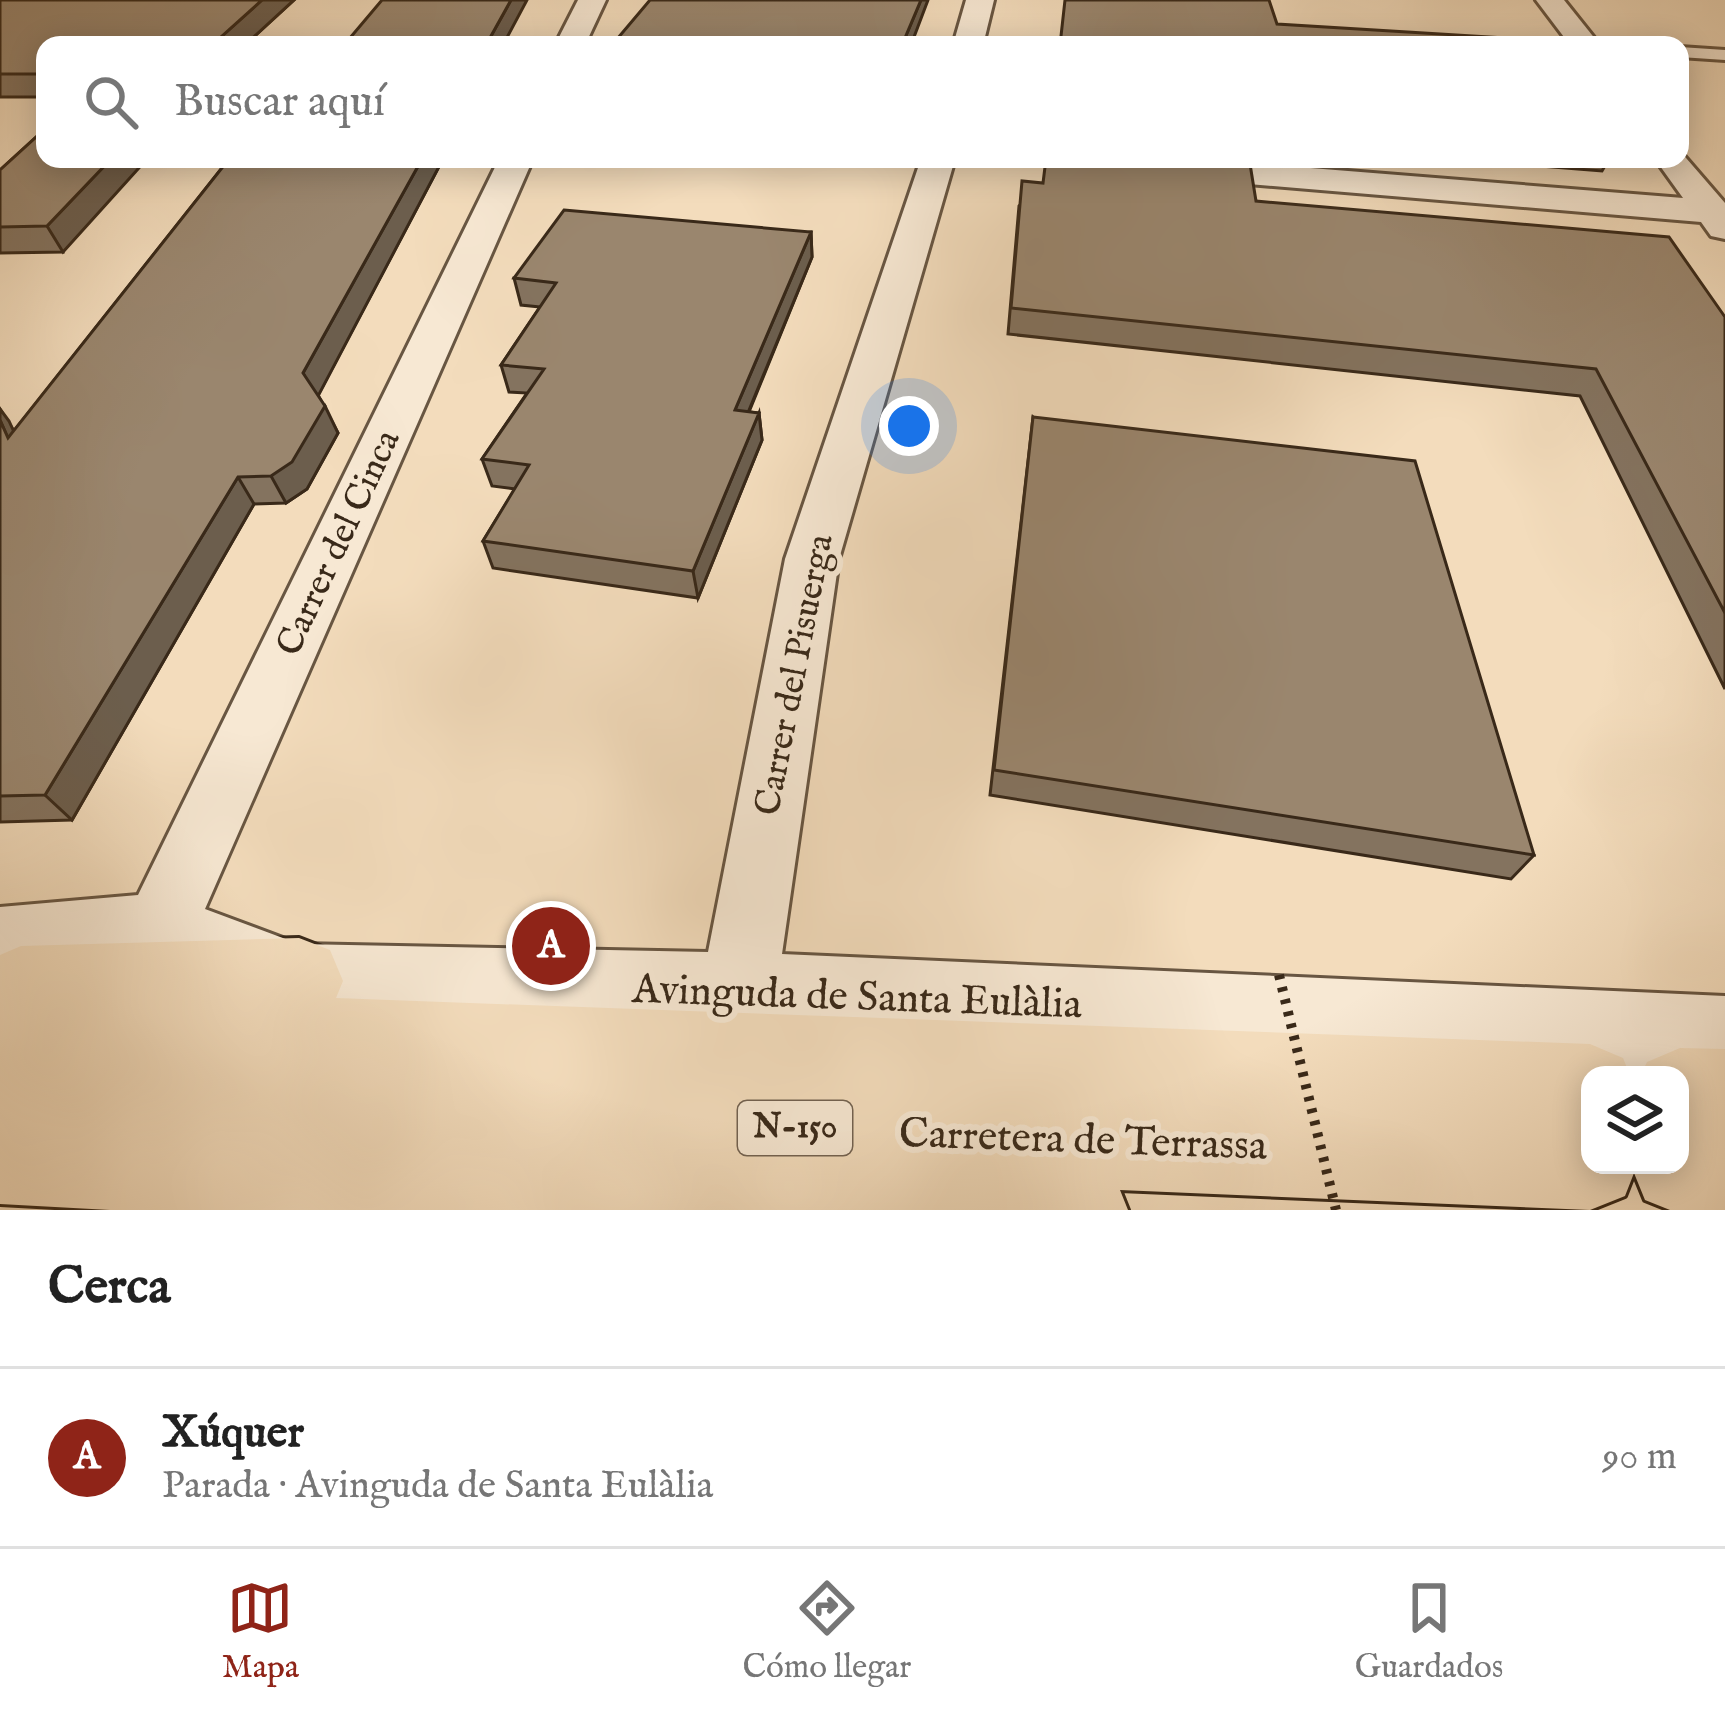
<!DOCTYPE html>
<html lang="es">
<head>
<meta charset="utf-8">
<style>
  body { margin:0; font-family:"IM FELL English",serif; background:#f2f2f2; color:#222 }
  .controls { position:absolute; right:36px; bottom:36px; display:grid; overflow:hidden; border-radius:24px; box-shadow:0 6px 30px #0003 }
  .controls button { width:108px; height:108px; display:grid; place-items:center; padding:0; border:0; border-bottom:3px solid #e0e0e0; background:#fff; color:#222; font:60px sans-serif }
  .you { position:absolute; left:909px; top:426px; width:42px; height:42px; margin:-30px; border:9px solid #fff; border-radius:50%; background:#1a73e8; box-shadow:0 0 0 18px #1a73e833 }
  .badge { display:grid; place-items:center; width:78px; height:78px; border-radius:50%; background:#8f2418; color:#fff; font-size:39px; font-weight:700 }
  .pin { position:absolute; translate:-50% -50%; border:6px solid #fff; box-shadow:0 3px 12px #0006 }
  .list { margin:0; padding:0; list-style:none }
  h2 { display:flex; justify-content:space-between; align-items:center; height:156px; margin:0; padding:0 48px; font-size:51px }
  h2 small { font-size:39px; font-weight:400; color:#767676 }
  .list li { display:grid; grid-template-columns:78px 1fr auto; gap:36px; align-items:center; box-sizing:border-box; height:180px; padding:0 48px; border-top:3px solid #e0e0e0 }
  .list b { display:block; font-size:45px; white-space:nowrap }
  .list p { margin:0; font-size:39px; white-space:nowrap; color:#767676 }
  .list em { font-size:39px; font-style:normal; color:#767676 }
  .icon { flex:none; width:66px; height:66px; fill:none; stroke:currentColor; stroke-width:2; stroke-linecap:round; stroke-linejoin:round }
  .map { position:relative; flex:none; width:1725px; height:1210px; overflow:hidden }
  .search { position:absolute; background:#fff; box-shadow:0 6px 30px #0003; left:36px; right:36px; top:36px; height:132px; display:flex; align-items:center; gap:30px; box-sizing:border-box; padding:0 42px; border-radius:24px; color:#767676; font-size:45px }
  .sheet { height:336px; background:#fff }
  nav { display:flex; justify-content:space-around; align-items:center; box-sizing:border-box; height:168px; border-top:3px solid #e0e0e0; background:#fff; font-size:33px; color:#767676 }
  nav a { display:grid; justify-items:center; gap:6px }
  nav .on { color:#8f2418 }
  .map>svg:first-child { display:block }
</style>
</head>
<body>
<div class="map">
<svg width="1725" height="1210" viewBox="0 0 1725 1210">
  <rect width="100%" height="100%" fill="#f3dcbc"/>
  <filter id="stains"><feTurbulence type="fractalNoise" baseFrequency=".00167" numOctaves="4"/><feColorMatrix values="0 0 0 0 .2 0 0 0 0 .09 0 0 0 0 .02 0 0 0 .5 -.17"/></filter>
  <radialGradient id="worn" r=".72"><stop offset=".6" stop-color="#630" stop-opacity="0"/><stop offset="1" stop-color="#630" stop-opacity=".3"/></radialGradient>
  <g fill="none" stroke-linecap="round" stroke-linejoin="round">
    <defs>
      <polygon id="lane" points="1680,47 1725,50 1725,60 1680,57"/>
      <g id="street">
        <polygon points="578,0 606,0 585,45 555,45"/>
        <polygon points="966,0 994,0 983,45 953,45"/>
        <polygon points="1536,0 1564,0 1600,45 1570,45"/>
        <polygon points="1680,151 1725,203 1725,239 1711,236 1701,222 1071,169 1059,166 1054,159 1200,159 1683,198 1655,159 1680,159"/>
        <polygon points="499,159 533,159 205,909 299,944 708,952 785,559 921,159 955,159 839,559 782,954 1725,996 1725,1074 739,1028 299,1018 160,963 0,977 0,907 138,895"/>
      </g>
      <polygon id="primary" points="299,938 330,950 343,981 336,998 1590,1044 1623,1058 1630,1075 1590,1075 1590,1165 1680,1165 1680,1075 1641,1075 1647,1062 1680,1048 1725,1049 1725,1210 1670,1210 1645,1200 1634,1173 1625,1196 1590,1210 1120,1190 1128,1210 110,1210 0,1204 0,955 21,946"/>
    </defs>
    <use href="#lane" stroke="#685642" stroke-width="6"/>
    <use href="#street" stroke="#685642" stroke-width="6"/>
    <use href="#primary" stroke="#392919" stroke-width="6"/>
    <use href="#lane" fill="#f7e8d3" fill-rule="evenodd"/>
    <use href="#street" fill="#f7e8d3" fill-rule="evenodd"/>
    <use href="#primary" fill="#f3dcbc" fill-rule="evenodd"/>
    <polyline stroke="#392919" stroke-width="10" stroke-dasharray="4.5 8" stroke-linecap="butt" points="1279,975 1336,1210"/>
  </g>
  <g fill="#84735f" stroke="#392919" stroke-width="3">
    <polygon points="0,0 294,0 245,45 45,45 45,97 0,97"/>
    <polygon points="45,129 63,252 0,253 0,170"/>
    <polygon points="229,159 443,159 318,395 338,433 307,489 286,503 254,504 72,820 0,822 0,409 14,431"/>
    <polygon points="1450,159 1609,159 1602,171"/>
    <polygon points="1043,183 1256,201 1725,317 1725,689 1580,396 1008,334 1019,206"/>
    <polygon points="811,232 812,257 749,412 759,413 762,440 698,598 493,568 483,541 515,489 492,486 482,459 527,393 509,392 501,365 540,307 521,305 514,278"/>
    <polygon points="1033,417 1534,855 1511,879 990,795"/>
  </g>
  <g fill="#6c5e4d" stroke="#392919" stroke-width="3">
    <polygon points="262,0 294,0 245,45 212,45"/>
    <polygon points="511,0 527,0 503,45 486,45"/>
    <polygon points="921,0 928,0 911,45 902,45"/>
    <polygon points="111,159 147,159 63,252 47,226"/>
    <polygon points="422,159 443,159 316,400 303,373"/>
    <polygon points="811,232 812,257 738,437 735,410"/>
    <polygon points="325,406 338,433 307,489 286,503 271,476"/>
    <polygon points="0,409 9,421 29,465 8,438 0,420"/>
    <polygon points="759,413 762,440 698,598 693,571"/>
    <polygon points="238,477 254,504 72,820 45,795"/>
  </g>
  <g fill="#9a866e" stroke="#392919" stroke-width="3">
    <polygon points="0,0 262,0 212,45 45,45 45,74 0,74"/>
    <polygon points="382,0 511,0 486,45 344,45"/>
    <polygon points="650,0 921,0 902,45 612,45"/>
    <polygon points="1065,0 1269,0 1277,24 1540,40 1543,45 1060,45"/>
    <polygon points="45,129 45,159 111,159 47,226 0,227 0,170"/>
    <polygon points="229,159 422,159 303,373 325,406 292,462 271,476 238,477 45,795 0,796 0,420 8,438"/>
    <polygon points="1046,159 1193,159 1250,164 1256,201 1669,237 1725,317 1725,613 1596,369 1011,308 1022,181 1043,183"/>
    <polygon points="564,210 811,232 735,410 759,413 693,571 483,541 529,465 482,459 544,369 501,365 556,283 514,278"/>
    <polygon points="1033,417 1415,461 1534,855 994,770"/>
  </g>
  <g text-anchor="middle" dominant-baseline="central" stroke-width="12" stroke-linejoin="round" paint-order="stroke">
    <rect fill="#f7e8d3" stroke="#726251" stroke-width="3" x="738" y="1101" width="114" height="54" rx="9"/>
    <g font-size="33" font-weight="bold" fill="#392919">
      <text x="795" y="1128">N-150</text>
    </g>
    <g font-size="36" fill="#392919" stroke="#f7e8d3">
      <text transform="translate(339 543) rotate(-65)">Carrer del Cinca</text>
      <text transform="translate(795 675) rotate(-79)">Carrer del Pisuerga</text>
    </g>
    <g font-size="42" fill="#392919" stroke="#f7e8d3">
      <text transform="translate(857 998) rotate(2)">Avinguda de Santa Eulàlia</text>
      <text transform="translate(1083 1141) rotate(2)">Carretera de Terrassa</text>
    </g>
  </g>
  <rect width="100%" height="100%" filter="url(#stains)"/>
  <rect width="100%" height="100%" fill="url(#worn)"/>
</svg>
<div class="controls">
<button><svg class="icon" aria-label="layers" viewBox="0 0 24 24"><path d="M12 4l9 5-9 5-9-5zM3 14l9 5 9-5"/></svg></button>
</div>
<div class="you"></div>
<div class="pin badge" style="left:551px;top:946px">A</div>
<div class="search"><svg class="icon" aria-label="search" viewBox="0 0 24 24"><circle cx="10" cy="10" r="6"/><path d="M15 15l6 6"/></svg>Buscar aquí</div>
</div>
<section class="sheet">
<h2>Cerca<small></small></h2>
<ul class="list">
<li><span class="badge">A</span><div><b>Xúquer</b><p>Parada · Avinguda de Santa Eulàlia</p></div><em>90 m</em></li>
</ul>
</section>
<nav>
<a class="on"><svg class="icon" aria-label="map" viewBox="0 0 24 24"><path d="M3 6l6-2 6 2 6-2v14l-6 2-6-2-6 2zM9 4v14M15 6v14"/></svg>Mapa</a>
<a><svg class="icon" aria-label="directions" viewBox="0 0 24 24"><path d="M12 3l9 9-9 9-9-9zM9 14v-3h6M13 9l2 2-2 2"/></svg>Cómo llegar</a>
<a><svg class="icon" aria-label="saved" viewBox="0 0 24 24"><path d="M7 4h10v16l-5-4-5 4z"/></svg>Guardados</a>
</nav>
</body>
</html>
